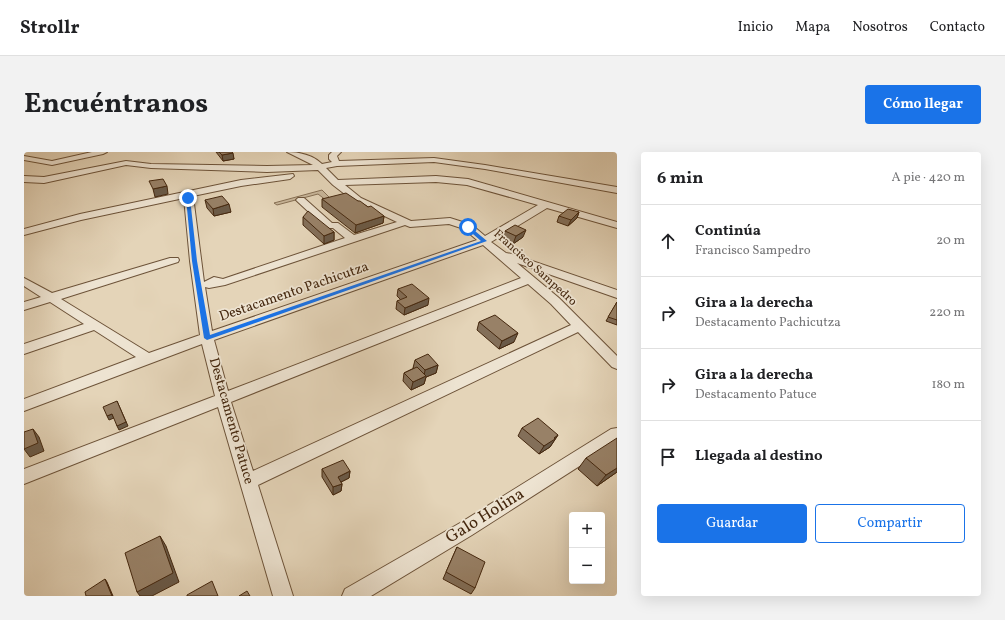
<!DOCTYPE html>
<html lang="es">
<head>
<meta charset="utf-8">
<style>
  body { margin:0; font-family:Vollkorn,serif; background:#f2f2f2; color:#202124 }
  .controls { position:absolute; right:12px; bottom:12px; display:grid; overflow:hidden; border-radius:4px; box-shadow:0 4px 16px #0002 }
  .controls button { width:36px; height:36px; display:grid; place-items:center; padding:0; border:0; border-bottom:1px solid #e0e0e0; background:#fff; color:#202124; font:20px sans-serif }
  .stop { position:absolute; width:12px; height:12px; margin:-9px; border:3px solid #1a73e8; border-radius:50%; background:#fff }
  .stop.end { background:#1a73e8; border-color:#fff; box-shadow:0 1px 4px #0008 }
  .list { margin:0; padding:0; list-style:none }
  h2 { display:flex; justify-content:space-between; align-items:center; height:52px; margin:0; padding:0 16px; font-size:17px }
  h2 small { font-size:13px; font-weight:400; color:#757577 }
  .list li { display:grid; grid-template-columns:26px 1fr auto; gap:12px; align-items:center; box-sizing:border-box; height:72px; padding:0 16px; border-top:1px solid #e0e0e0 }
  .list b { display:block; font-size:15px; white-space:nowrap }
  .list p { margin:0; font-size:13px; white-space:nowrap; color:#757577 }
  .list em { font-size:13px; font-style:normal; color:#757577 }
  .actions { display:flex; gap:8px; padding:12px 16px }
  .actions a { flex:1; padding:9px 0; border:1px solid #1a73e8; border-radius:4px; text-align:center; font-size:14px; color:#1a73e8 }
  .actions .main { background:#1a73e8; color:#fff }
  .icon { flex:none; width:22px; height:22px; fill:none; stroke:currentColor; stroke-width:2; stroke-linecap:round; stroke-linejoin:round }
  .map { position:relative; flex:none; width:593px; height:444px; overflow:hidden; border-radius:4px }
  header { display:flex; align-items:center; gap:24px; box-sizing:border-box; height:56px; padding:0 20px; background:#fff; border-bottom:1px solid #e0e0e0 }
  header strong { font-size:19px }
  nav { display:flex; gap:22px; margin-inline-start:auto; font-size:14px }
  .intro { display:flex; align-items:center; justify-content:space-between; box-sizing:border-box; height:96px; padding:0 24px }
  h1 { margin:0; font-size:28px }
  .button { padding:10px 18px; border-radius:4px; background:#1a73e8; color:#fff; font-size:14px; font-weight:700 }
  main { display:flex; gap:24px; padding:0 24px }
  aside { flex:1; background:#fff; border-radius:4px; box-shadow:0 4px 16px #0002 }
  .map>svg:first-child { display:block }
</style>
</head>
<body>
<header>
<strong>Strollr</strong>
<nav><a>Inicio</a><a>Mapa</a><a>Nosotros</a><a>Contacto</a></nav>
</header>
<div class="intro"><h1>Encuéntranos</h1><a class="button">Cómo llegar</a></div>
<main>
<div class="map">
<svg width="593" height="444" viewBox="0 0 593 444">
  <rect width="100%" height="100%" fill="#e4d4b8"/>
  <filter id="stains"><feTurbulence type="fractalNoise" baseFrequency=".005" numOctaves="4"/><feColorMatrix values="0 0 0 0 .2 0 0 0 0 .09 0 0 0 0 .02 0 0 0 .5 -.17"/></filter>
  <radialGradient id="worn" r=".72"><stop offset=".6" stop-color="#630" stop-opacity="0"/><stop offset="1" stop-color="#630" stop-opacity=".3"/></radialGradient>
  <polygon fill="#c9b79b" stroke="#877055" points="298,38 306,46 307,52 294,42 253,53 250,51"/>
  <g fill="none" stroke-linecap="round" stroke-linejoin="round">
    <defs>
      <g id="street">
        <polygon points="68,0 83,0 79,2 28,13 0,8 0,4 28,9"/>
        <path d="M263,0C275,0 289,3 298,12L308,10L305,7V3L308,0H317L313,4L315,9L410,6L461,13L593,35V41L461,17L410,10L313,14L302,16L314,28L412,24L444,27L593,70V76L523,56L467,90L482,101L488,102L593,138V146L493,111L535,146L593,204V217L588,215L554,180L234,333L269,444H249L194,255L0,332V317L191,244L178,192L0,259V247L112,205L70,178L0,202V192L60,172L26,150L0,158V150L17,145L0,134V126L28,141L146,106H154L155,108L154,110L37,147L125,201L176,183L166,109L160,46L57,68L0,83V77L56,62L217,28L269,22L270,24L266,27L217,34L169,44L180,130L190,125L199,127L321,86L309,76H302L274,50L272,48L274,46H280L308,71H314L330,83L373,70L331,50L309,33L294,18L243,20L127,16L102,13L20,31L0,30V24L20,25L102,9L127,12L243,14L289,13ZM412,30L443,33L514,53L461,84L448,73L426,66L387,69L337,46L321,33ZM425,72L440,77L453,88L188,179L181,135L185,136L201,133L381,73L386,75ZM459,93L497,126L204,239L190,188ZM504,132L527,152L547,173L229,319L207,250Z"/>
        <polygon points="593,276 593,290 448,383 347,444 318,444 321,437 436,371 587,277"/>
      </g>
    </defs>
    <use href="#street" stroke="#6d5339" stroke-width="2"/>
    <use href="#street" fill="#ede3d1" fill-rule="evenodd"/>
  </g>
  <g fill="#836f59" stroke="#45280f">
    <polygon points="192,0 208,0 210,7 199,9"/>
    <polygon points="298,47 334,49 360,64 359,71 331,81 298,55"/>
    <polygon points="181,48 207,60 190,64 183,56"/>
    <polygon points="555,60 553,66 544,74 533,70 535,64"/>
    <polygon points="279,65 310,80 310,88 300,92 279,73"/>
    <polygon points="481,79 499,85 489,92 479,87"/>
    <polygon points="374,137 404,153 380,163 372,157 373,149 377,148 373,144"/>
    <polygon points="593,150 593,173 582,169"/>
    <polygon points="455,170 490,190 475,197 453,178"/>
    <polygon points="391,208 414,213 412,221 402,225 400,232 387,238 379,229 380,221 390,216 389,216"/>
    <polygon points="498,276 534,283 526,295 515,302 494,284"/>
    <polygon points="562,306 593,320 573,334 554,317"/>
    <polygon points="298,317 326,319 325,326 317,330 318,332 317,339 309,343 298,325"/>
    <polygon points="433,395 451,436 447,442 419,427"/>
  </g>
  <g fill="#6a5a48" stroke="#45280f">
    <polygon points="209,1 210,7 199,9 198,3"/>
    <polygon points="143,34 144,42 131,45 129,37"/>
    <polygon points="205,52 207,60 190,64 189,57"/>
    <polygon points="555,60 553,66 544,74 547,68"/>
    <polygon points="360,64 359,71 331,81 332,73"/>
    <polygon points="502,78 499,85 489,92 492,84"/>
    <polygon points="310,80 310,88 300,92 300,84"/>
    <polygon points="405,146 404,153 380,163 381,156"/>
    <polygon points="494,181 490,190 475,197 478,189"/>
    <polygon points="414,213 412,221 402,225 400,232 387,238 389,230 400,225 401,218"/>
    <polygon points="93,249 104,274 95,278 93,274"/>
    <polygon points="88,262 90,266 85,268 83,264"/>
    <polygon points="9,277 15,285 20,299 6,305 0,297"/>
    <polygon points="534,283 526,295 515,302 520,294 530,286"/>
    <polygon points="593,316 593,320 573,334 582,323"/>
    <polygon points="326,319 325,326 313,332 314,325"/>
    <polygon points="318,332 317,339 309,343 309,335"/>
    <polygon points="136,384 142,394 155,430 128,444 116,444 113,440"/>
    <polygon points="81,427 83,430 89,444 88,444"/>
  </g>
  <g fill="#988167" stroke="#45280f">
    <polygon points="195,0 208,0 209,1 198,3"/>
    <polygon points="139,27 143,34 129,37 125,29"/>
    <polygon points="322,41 334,49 336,49 344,55 347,54 360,64 332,73 298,47"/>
    <polygon points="198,44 205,52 189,57 181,48"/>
    <polygon points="544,57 555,60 547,68 535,64"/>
    <polygon points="284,59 310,80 300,84 279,65"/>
    <polygon points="491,73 502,78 492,84 481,79"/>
    <polygon points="388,132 405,146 381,156 373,149 383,145 374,137"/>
    <polygon points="593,150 593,168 584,165"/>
    <polygon points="471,163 494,181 478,189 455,170"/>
    <polygon points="404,202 414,213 401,218 391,208"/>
    <polygon points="393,215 402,224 389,230 380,221"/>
    <polygon points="93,249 102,270 93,274 88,262 83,264 79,255"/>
    <polygon points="514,266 534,283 530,286 531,287 520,294 498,276"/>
    <polygon points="9,277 14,291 0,297 0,280"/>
    <polygon points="593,286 593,316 582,323 562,306"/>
    <polygon points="319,308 326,319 314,325 318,332 309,335 298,317"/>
    <polygon points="136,384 149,421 113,440 101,401"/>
    <polygon points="433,395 461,410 451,436 422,420"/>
    <polygon points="81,427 88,444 62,444 61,440"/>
    <polygon points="188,429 194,444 163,444 163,443"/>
    <polygon points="223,439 226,444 215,444"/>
  </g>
  <polygon fill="#1a73e8" points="164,45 166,46 173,109 186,183 457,89 442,76 442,74 445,74 463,89 183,188 180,186 168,109 162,46"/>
  <g text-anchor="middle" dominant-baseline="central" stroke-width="3.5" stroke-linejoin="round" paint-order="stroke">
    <g font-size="12" fill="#45280f" stroke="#ede3d1">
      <text transform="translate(511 116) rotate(42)">Francisco Sampedro</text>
    </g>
    <g font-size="14" fill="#45280f" stroke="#ede3d1">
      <text transform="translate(270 140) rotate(-19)">Destacamento Pachicutza</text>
      <text transform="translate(207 269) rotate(74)">Destacamento Patuce</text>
    </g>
    <g font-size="17" fill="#45280f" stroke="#ede3d1">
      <text transform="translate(461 364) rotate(-32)">Galo Holina</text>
    </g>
  </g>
  <rect width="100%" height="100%" filter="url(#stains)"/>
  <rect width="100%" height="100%" fill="url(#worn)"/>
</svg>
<div class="controls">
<button>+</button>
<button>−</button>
</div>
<div class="stop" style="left:444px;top:75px"></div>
<div class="stop end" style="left:164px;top:46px"></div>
</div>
<aside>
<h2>6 min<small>A pie · 420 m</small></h2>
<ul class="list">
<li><svg class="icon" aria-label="ahead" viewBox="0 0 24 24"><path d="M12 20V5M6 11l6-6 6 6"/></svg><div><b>Continúa</b><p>Francisco Sampedro</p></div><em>20 m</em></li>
<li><svg class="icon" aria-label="right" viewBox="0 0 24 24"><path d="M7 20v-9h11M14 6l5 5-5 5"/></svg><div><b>Gira a la derecha</b><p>Destacamento Pachicutza</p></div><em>220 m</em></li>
<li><svg class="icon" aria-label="right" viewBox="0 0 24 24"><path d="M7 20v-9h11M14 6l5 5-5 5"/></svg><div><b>Gira a la derecha</b><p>Destacamento Patuce</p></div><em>180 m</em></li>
<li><svg class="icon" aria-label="arrive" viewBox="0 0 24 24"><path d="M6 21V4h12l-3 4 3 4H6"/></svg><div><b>Llegada al destino</b></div></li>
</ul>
<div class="actions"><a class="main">Guardar</a><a>Compartir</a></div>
</aside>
</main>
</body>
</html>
